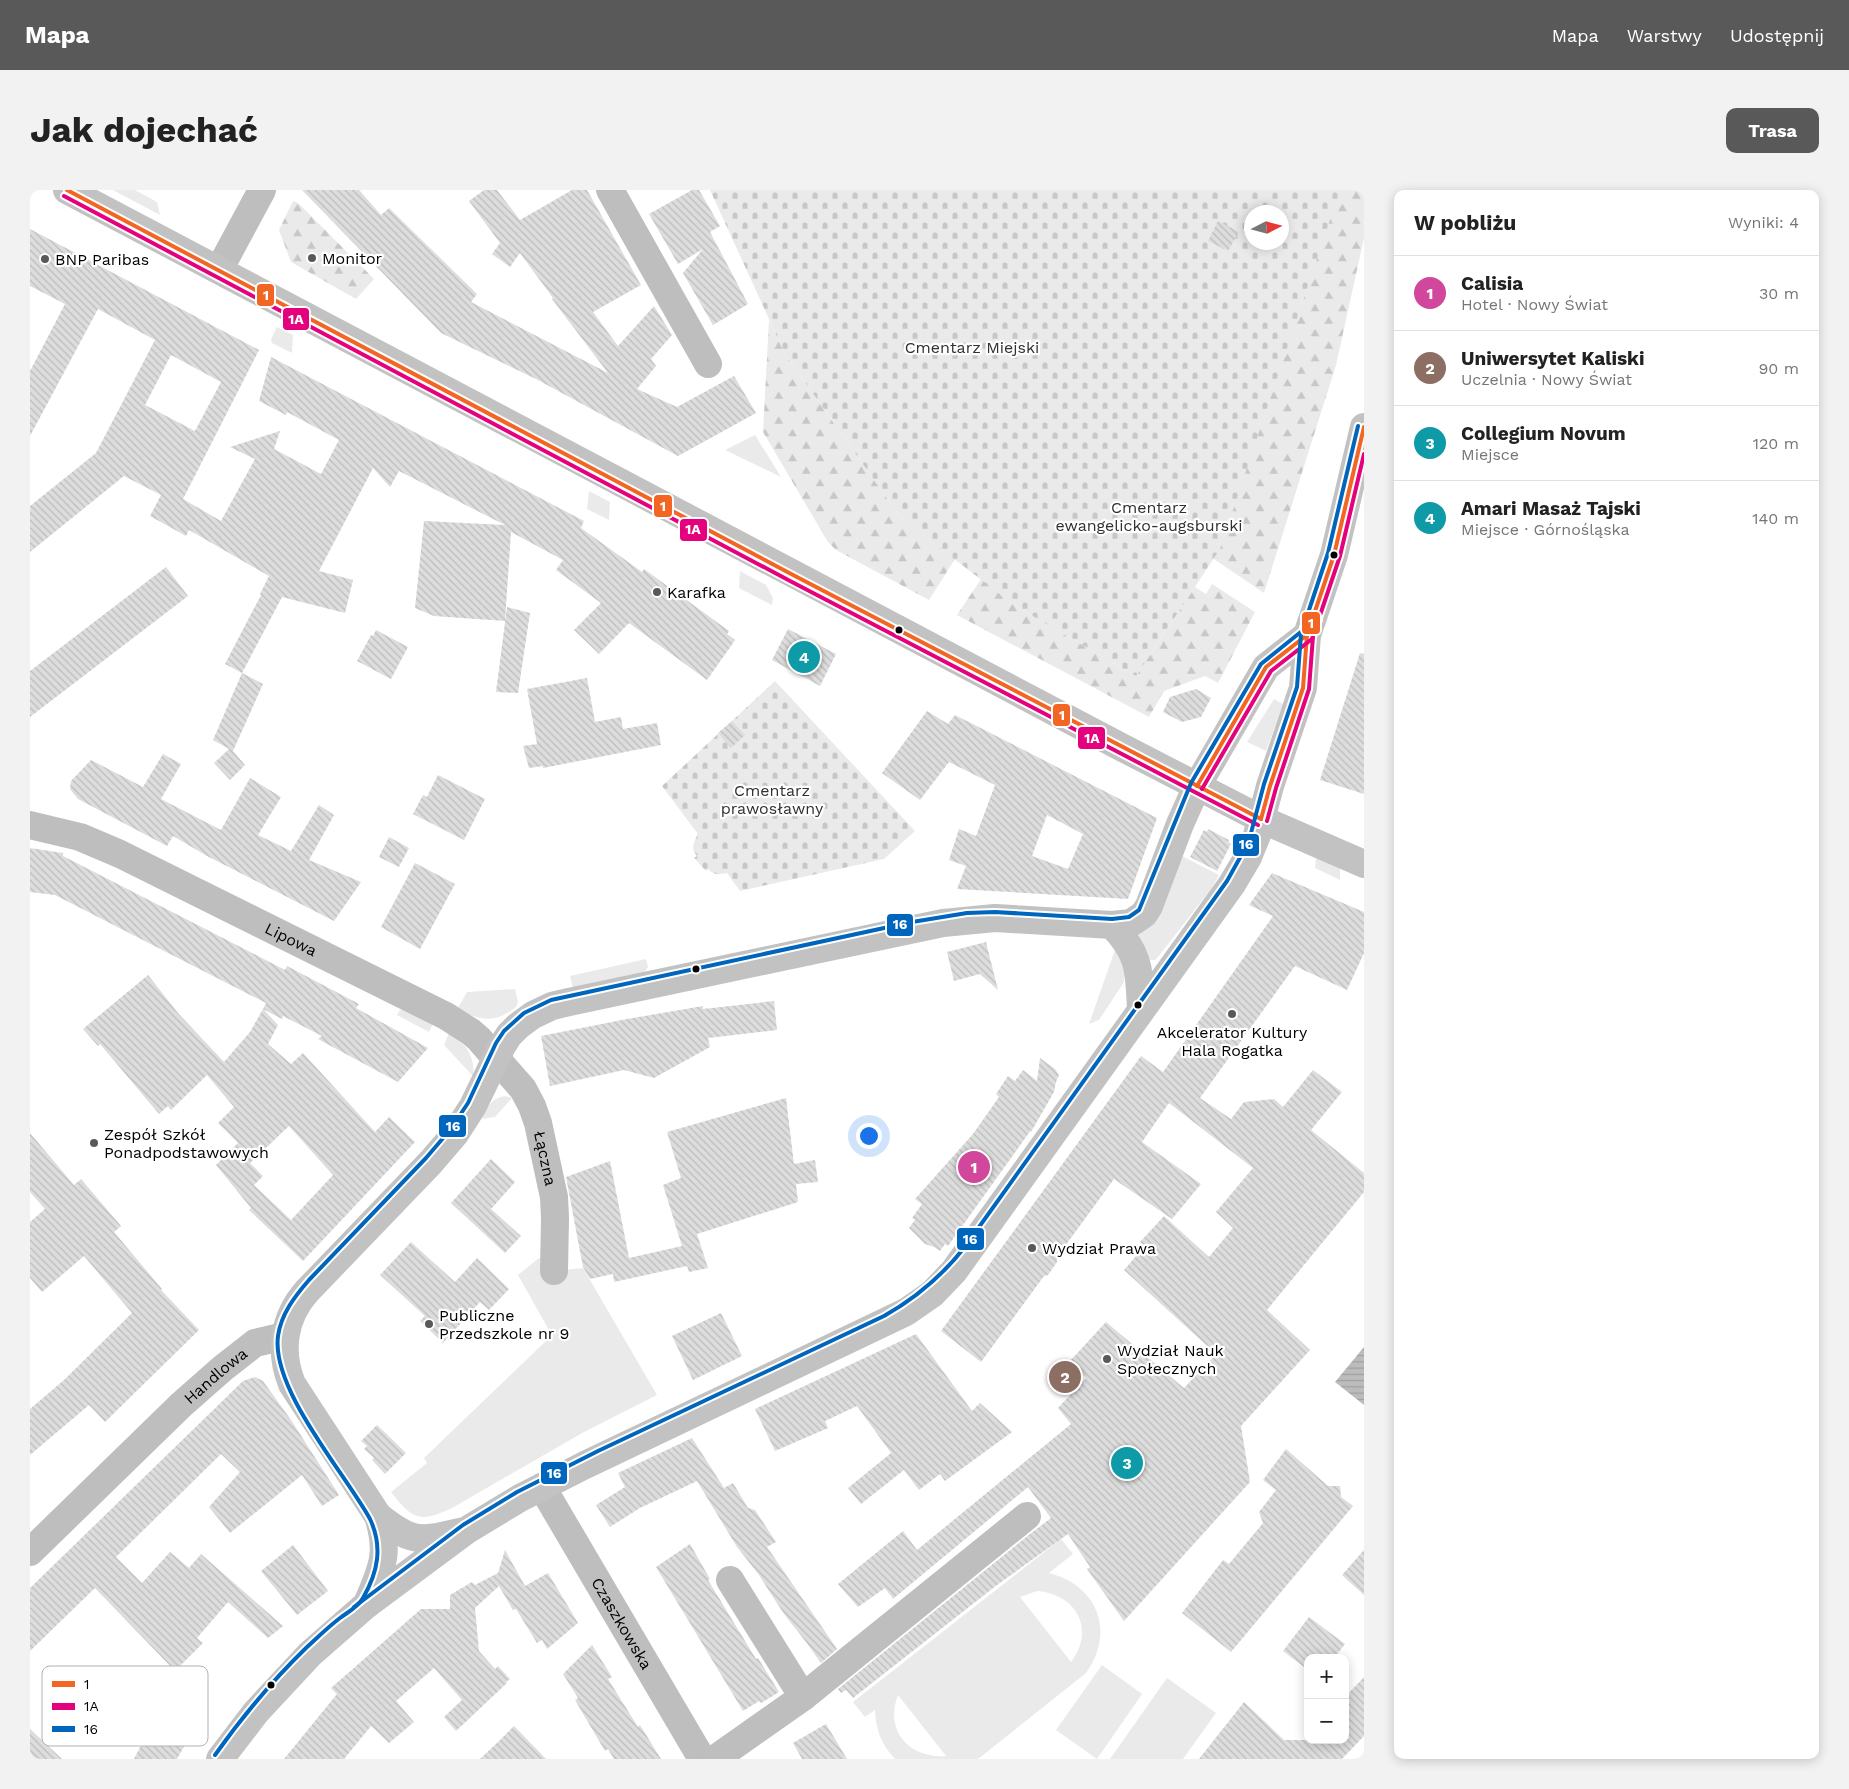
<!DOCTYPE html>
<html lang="pl">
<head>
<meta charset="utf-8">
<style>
  body { margin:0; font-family:"Work Sans",sans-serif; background:#f2f2f2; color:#222 }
  .controls { position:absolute; right:15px; bottom:15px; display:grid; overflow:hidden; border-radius:10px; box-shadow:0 2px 12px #0003 }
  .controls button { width:45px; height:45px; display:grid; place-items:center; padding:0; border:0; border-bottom:1px solid #e0e0e0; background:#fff; color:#222; font:25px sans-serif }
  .compass { position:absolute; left:1214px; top:15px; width:45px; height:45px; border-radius:50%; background:#fff; box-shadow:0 2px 12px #0003; rotate:84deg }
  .you { position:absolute; left:838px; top:945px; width:18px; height:18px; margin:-12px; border:4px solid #fff; border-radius:50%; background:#1a73e8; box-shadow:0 0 0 8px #1a73e833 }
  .badge { display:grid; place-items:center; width:32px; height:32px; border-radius:50%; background:#595959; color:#fff; font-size:16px; font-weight:700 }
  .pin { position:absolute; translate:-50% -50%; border:2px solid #fff; box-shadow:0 1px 5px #0006 }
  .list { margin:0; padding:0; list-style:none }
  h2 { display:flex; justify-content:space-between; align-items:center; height:65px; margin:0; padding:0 20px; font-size:21px }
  h2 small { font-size:16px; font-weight:400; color:#767676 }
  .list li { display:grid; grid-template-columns:32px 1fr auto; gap:15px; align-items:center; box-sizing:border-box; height:75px; padding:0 20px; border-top:1px solid #e0e0e0 }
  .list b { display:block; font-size:19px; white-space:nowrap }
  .list p { margin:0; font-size:16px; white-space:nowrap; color:#767676 }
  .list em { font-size:16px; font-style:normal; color:#767676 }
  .map { position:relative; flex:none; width:1334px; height:1569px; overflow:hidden; border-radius:10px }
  header { display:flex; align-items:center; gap:30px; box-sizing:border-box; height:70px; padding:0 25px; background:#595959; color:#fff }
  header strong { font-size:24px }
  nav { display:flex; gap:28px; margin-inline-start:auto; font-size:18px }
  .intro { display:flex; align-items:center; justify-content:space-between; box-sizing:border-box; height:120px; padding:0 30px }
  h1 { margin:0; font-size:35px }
  .button { padding:12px 22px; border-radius:10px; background:#595959; color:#fff; font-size:18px; font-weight:700 }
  main { display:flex; gap:30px; padding:0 30px }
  aside { flex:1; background:#fff; border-radius:10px; box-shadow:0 2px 12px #0003 }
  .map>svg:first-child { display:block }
</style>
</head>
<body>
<header>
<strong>Mapa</strong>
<nav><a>Mapa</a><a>Warstwy</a><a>Udostępnij</a></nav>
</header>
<div class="intro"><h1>Jak dojechać</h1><a class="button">Trasa</a></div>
<main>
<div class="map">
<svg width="1334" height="1569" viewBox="0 0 1334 1569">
  <defs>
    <pattern id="forest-firs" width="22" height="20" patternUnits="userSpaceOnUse" patternTransform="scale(1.25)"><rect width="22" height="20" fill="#eaeaea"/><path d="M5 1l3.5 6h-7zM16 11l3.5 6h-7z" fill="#c7c7c7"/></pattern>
    <pattern id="cemetery-stones" width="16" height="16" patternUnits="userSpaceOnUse" patternTransform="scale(1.25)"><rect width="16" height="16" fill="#eaeaea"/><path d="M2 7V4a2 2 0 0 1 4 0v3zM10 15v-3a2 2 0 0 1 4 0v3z" fill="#c7c7c7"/></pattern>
    <pattern id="water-rules" width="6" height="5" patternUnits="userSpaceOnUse" patternTransform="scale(1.25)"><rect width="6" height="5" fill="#bcbcbc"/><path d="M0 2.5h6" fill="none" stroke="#a0a0a0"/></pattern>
    <pattern id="building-back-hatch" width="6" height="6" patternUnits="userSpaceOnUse" patternTransform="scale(1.25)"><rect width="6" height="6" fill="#ddd"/><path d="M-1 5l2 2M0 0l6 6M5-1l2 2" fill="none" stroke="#bcbcbc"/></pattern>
  </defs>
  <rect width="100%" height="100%" fill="#fff"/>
  <g fill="#eaeaea" fill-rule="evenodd">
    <polygon points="83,0 105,0 127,12 130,25"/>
    <polygon points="247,137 263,145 262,163 242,153 241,149"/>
    <polygon points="725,245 751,287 695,260"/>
    <polygon points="559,301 580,312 579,330 557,319"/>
    <polygon points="710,381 736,395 743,408 742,415 709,398"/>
    <polygon points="1244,509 1253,514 1236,561 1217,552"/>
    <polygon points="1152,666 1189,685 1181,699 1128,767 1125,770 1120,770 1109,746 1111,742 1122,735 1129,726"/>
    <polygon points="1286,667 1310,678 1310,690 1285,678"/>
    <polygon points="1085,760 1088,763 1095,781 1094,792 1069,830 1059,834"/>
    <polygon points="616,769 618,777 614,783 543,798 540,786"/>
    <path d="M485,799L488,812L486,817C466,833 450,832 428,818L437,802Z"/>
    <polygon points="375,819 403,834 399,842 367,825 370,820"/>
    <path d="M419,843C436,853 445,866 443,886L414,855Z"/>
    <path d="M475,906L482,908L465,927L452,929C457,918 461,908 475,906Z"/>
    <path d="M509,1068L524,1081L553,1078L627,1205L554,1242L422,1318C390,1333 383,1330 361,1302L397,1273L394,1268L518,1149L520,1142L488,1085Z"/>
    <path d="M1031,1349L1043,1364L1019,1383C1067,1395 1086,1441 1056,1483L948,1569H865C851,1554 846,1540 845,1520L835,1527L823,1512ZM1007,1401C1046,1404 1066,1439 1041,1472L990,1407ZM868,1505L916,1566C879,1569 854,1540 868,1505Z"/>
    <polygon points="1072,1475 1112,1504 1067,1569 1026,1540"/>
    <polygon points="1137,1488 1186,1523 1153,1569 1080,1569"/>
  </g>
  <g fill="url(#forest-firs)">
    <polygon points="1309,0 1334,0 1334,48 1306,175 1234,403 1184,369"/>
    <polygon points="263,11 268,13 344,89 326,109 261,72 249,40"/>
    <polygon points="739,130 755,164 871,328 925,369 899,410 806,360 798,352 733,242"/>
    <polygon points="951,389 984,415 1106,486 1165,397 1176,404 1182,394 1225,422 1188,493 1175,486 1134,501 1119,527 927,425"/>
  </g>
  <g fill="url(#cemetery-stones)" fill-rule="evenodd">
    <path d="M680,0H1310L1190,359L1106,486L984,415L871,328L755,164ZM1222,22H1252V52H1222Z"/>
    <path d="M745,491L885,641L854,669L710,701L697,683C689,685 684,685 678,679L676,681L664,668L667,666C660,658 664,652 668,644L632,596Z"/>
  </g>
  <polygon fill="url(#water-rules)" points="1334,1157 1334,1215 1305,1192"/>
  <g fill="url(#building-back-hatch)" fill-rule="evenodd">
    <polygon points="272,0 329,0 351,25 359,18 447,104 441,112 578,183 522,109 523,108 490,63 480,77 462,64 470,53 439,11 454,0 467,0 490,30 542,0 557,0 611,95 563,122 588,156 624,116 642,145 621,169 626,176 607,199 647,217 704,186 726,223 648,266 506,189 411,143"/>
    <polygon points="662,0 669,0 690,36 680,42 718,114 683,135 653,83 673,59 648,74 619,24"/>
    <polygon points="1188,31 1209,42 1198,61 1178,51"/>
    <path d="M0,39L229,160L153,309L191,331L225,269L200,257L250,241L244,259L291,284L309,250L257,222L256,225L229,211L241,167L554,331L551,338L612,382L614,379L699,441L697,444L705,450L701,456L677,490L599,433L569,464L544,440L571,413L526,380L533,370L481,342L475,431L404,426L385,418L394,331L475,335L369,281L360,297L343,278L289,381L323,390L315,423L252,407L212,483L233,494L203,561L202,560L215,575L200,590L184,573L199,559L183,550L212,483L195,474L231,405L230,404L239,386L159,340L156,346L120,326L131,305L94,286L0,362V316L66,263L125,150L68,119L0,246V181L35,114L0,96ZM141,165L191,192L165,241L115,215Z"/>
    <polygon points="136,377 158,406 0,527 0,481"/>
    <polygon points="477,417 500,423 488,503 466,502"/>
    <polygon points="758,439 806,464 790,496 742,470"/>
    <polygon points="346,440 378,457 361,489 327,471 341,445 343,446"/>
    <polygon points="1330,463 1334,464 1334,604 1290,590"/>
    <polygon points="557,488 565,532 591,527 593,539 627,533 631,555 513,578 513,576 499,578 493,556 507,554 497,499"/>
    <polygon points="1166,499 1181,508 1171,527 1152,532 1133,522 1140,507"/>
    <path d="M897,521L918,534L925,525L1127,628L1098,709L927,699L936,676L919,670L929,639L946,646L965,595L919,572L890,610L852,583ZM1017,625L1053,644L1038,679L1002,666Z"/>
    <polygon points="702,531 715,545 701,558 688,543"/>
    <polygon points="133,564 151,574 131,609 191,640 220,588 251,607 228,645 261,661 289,615 304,625 279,670 331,692 304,731 177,666 143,646 137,656 48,609 40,599 41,591 61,570 113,597"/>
    <polygon points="408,585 455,609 434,650 383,624 393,605 397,607"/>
    <polygon points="1178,639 1199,650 1198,652 1201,654 1187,681 1160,667 1174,640 1177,642"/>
    <polygon points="359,647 379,658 369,677 349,667"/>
    <polygon points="0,658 33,663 33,666 255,780 257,776 329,814 326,818 398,858 368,892 288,849 292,846 253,826 252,829 233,819 236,813 25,705 0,702"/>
    <polygon points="385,673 425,694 390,759 351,737"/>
    <polygon points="1242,683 1334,722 1334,763 1317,800 1265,776 1170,908 1201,929 1214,912 1244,909 1253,917 1283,880 1312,902 1281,940 1334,983 1334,1002 1237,1120 1280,1160 1211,1236 1220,1292 1094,1431 1057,1379 1060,1377 1038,1344 967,1395 823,1508 816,1500 811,1503 808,1499 1000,1344 1021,1328 998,1297 863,1409 855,1398 828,1417 808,1394 873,1341 887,1360 1041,1234 1028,1218 1056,1188 1040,1171 1076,1132 1154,1198 1186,1164 1094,1080 1114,1057 1110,1052 1134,1026 1179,1067 1203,1038 1186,1022 1223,978 1139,913 1112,952 1171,994 1142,1029 1084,989 1027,1067 1027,1072 1018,1085 1014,1086 951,1172 911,1141 1111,866 1133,882 1243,726 1219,715"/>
    <polygon points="956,752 968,800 950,784 924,791 917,762"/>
    <path d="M118,785L148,823L194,872L220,842L233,819L248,835L238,854L261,874L273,863L345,942L359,927L385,952L273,1071L219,1020L221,1018L186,975L208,953L188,933L204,917L177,885L141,920L138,916L129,924L70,854L68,856L53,839ZM259,936L303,985L261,1030L224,995L233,986L220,973Z"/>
    <polygon points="744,811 747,840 678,848 680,857 624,888 594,880 520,896 511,846 597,829 673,816 673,819"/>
    <polygon points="1010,868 1025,879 1029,885 1026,892 1024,902 1001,942 1001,940 918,1056 915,1054 910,1061 904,1057 895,1054 879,1038 885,1030 882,1028 892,1014 885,1009 943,944 969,907 966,904 978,886 985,891 993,880 1007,891"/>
    <polygon points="756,908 764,974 785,970 788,992 766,994 768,1012 667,1044 678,1078 659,1082 657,1076 584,1092 583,1084 560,1089 553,1077 536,987 580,971 599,1068 652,1056 633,995 651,988 637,942"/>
    <polygon points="0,943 44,995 51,989 91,1036 84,1042 132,1099 131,1100 169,1140 75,1232 59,1215 0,1265 0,1219 34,1190 102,1123 54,1066 12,1102 0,1088 0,1032 15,1019 0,1002"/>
    <polygon points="461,969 485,992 461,1019 491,1046 475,1063 421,1013"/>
    <polygon points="381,1052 425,1092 447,1068 479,1099 459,1120 450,1112 413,1153 390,1131 395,1126 350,1085"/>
    <polygon points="691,1123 712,1166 663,1190 642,1146"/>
    <polygon points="886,1144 942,1221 950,1213 982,1242 915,1291 910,1284 889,1300 874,1280 831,1314 818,1298 861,1263 827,1216 795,1231 798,1238 745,1261 725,1219"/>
    <polygon points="225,1187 233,1191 261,1230 309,1305 292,1316 272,1285 200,1343 179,1317 210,1282 191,1264 86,1367 112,1393 140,1362 159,1378 171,1364 253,1436 238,1448 198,1412 167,1448 173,1453 145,1481 65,1398 0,1461 0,1398 213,1191"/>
    <polygon points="347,1235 376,1263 355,1284 342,1270 344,1268 334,1259 337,1256 331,1251"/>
    <polygon points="662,1248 694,1298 703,1293 718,1318 725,1320 746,1352 737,1357 807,1459 791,1473 776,1452 754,1424 729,1385 707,1357 667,1291 610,1318 580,1337 566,1315 595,1297 588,1283"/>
    <polygon points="1256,1259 1298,1296 1310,1296 1311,1307 1323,1316 1201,1462 1152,1423 1193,1370 1199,1374 1233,1333 1229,1322 1246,1300 1233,1290"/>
    <polygon points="660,1354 680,1389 678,1390 726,1469 728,1468 749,1502 731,1513 729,1511 713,1521 626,1377"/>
    <polygon points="263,1355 298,1401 267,1425 231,1381"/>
    <polygon points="475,1360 495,1396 518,1383 548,1433 517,1459 512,1450 507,1453 486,1419 483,1420 469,1396 445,1418 449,1461 465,1479 468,1476 480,1489 476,1492 477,1493 426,1541 414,1527 432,1510 404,1478 366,1511 384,1532 359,1553 341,1536 314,1569 254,1569 307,1504 301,1498 391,1419 420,1419 420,1405 442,1392 445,1395 468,1383"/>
    <polygon points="1334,1360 1334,1405 1312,1385"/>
    <polygon points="1279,1427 1315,1454 1304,1468 1278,1468 1278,1480 1253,1461"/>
    <polygon points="562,1455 582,1487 578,1489 608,1537 610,1535 631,1569 584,1569 578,1559 575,1561 545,1510 548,1508 533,1484"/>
    <polygon points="1334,1487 1334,1546 1312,1569 1169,1569 1214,1512 1254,1550 1315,1550 1315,1507"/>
    <polygon points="125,1528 159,1548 147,1569 104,1569"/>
    <polygon points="796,1534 817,1569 772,1569 763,1553"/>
    <polygon points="484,1536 516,1569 450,1569 469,1551"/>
    <polygon points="0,1539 32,1569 0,1569"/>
  </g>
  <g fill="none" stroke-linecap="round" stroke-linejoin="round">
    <g stroke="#bebebe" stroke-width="28">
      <polyline points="580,0 678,174"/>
      <polyline points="189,80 232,0"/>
      <path id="s1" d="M0,635L50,647L90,664L416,826L441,842L449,849L493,899L502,916L508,933L524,1007L525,1028L524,1081"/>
      <path id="s2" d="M512,1297L672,1569"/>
      <path id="s3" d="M0,1362L151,1215L193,1178L225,1153L255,1146"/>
      <polyline points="700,1390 773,1507"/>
      <polyline points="685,1569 773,1507 997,1326"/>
    </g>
    <g stroke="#c2c2c2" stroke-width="28">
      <polyline points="37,0 1093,558 1231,629 1334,674"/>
      <path d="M1082,735C1111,765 1109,782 1111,820"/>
      <path d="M348,1326C381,1352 388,1352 429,1342"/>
      <path d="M337,1414C352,1378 360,1364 348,1326L262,1194C249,1162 253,1128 277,1101L401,972L425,944L443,916L472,856L479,845L488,836L503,825L522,816L539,812L913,733L965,728L1082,735L1101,733L1114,724L1119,716L1150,634L1167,596L1236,477L1277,445"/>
      <polyline points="190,1569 226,1522 280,1464 336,1415 437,1340 490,1308 555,1275 876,1122 902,1104 924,1081 1202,694 1218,667 1227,645 1240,596 1273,498 1277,445 1304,365 1334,237"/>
    </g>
    <defs>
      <g id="bus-1">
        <polyline points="37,0 765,386 1231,629"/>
        <polyline points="1167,596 1236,477 1277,445 1283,428"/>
        <polyline points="1231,629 1240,596 1273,498 1277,445 1304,365 1334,237"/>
      </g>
      <g id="bus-2">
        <polyline points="34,6 762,392 1228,635"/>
        <polyline points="1172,599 1241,481 1282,449 1289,430"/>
        <polyline points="1237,631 1246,598 1279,499 1283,446 1310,366 1334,264"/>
      </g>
      <g id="bus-3">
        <path d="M324,1417L433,1335L487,1302L568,1261L854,1126C886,1108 911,1087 934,1058L1197,691L1212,664L1221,643L1234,594L1267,497L1271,444L1278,423"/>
        <path d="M185,1565C212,1527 242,1491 276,1458C287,1448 298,1437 310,1428C318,1422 328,1417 333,1408C348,1382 353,1357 340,1329C314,1282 241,1199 248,1146C251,1124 265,1106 279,1090L396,968L420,940L438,913L466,853L474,841L494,823L521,810L882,732L937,723L965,722L1082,729L1099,727L1109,720L1161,593L1231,474L1272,441L1298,363L1328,236"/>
      </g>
    </defs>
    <use href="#bus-1" stroke="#fff" stroke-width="8"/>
    <use href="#bus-2" stroke="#fff" stroke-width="8"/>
    <use href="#bus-3" stroke="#fff" stroke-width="8"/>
    <use href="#bus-1" stroke="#f26522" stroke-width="4"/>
    <use href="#bus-2" stroke="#e5007d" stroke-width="4"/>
    <use href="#bus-3" stroke="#0065bd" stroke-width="4"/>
  </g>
  <g fill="#595959" stroke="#fff" stroke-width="2">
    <circle cx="282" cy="68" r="5"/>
    <circle cx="15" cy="69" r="5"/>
    <circle cx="627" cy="402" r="5"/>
    <circle cx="1202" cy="824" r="5"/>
    <circle cx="64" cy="953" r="5"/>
    <circle cx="1002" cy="1058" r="5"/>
    <circle cx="399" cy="1134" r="5"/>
    <circle cx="1077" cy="1169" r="5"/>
  </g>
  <g fill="#000" stroke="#fff" stroke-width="2">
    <circle cx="1304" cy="365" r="4.5"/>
    <circle cx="869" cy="440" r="4.5"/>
    <circle cx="666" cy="779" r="4.5"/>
    <circle cx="1108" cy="815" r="4.5"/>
    <circle cx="241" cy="1495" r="4.5"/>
  </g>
  <g text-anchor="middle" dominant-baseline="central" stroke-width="4.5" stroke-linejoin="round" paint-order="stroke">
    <g font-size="16" fill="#000" stroke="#fff" text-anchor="start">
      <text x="292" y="68">Monitor</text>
      <text x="25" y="69">BNP Paribas</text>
      <text x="637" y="402">Karafka</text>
      <text x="1202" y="842" text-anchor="middle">Akcelerator Kultury<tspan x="1202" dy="18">Hala Rogatka</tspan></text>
      <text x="74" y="944">Zespół Szkół<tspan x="74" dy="18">Ponadpodstawowych</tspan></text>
      <text x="1012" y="1058">Wydział Prawa</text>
      <text x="409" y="1125">Publiczne<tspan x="409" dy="18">Przedszkole nr 9</tspan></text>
      <text x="1087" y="1160">Wydział Nauk<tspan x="1087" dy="18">Społecznych</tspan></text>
    </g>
    <g font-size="16" fill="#303030" stroke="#fff">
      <text x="942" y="157">Cmentarz Miejski</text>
      <text x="1119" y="317">Cmentarz<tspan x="1119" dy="18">ewangelicko-augsburski</tspan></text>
      <text x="742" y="600">Cmentarz<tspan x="742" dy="18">prawosławny</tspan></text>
    </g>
    <g font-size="16" fill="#000" stroke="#fff">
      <text stroke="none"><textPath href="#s1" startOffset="286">Lipowa</textPath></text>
      <text stroke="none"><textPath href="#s1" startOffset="639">Łączna</textPath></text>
      <text stroke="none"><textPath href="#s3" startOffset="256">Handlowa</textPath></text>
      <text stroke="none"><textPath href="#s2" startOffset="158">Czaszkowska</textPath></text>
    </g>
  </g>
  <rect x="12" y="1476" width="166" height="80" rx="8" fill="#fff" stroke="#b2b2b2" stroke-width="1"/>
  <rect x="22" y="1491" width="23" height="6" fill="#f26522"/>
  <rect x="22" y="1513" width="23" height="7" fill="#e5007d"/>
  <rect x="22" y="1536" width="23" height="6" fill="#0065bd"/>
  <g font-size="14" fill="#000">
    <text x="54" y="1499">1</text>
    <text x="54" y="1521">1A</text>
    <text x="54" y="1544">16</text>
  </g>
  <g stroke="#fff" stroke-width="2">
    <rect x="226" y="93" width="19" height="24" rx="5" fill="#f26522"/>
    <rect x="252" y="117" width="28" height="24" rx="5" fill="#e5007d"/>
    <rect x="623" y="304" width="20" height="24" rx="5" fill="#f26522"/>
    <rect x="649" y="328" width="29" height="24" rx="5" fill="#e5007d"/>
    <rect x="1271" y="421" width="20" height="24" rx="5" fill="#f26522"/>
    <rect x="1022" y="513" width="19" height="24" rx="5" fill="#f26522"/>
    <rect x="1047" y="536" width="29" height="24" rx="5" fill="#e5007d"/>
    <rect x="1202" y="643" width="28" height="24" rx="5" fill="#0065bd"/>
    <rect x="856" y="723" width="28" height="24" rx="5" fill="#0065bd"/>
    <rect x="408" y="924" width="29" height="24" rx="5" fill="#0065bd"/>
    <rect x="926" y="1037" width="29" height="24" rx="5" fill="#0065bd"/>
    <rect x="510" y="1271" width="28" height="24" rx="5" fill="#0065bd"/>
  </g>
  <g font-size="14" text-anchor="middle" font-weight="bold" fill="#fff">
    <text x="236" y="110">1</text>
    <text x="266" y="134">1A</text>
    <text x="633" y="321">1</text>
    <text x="663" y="344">1A</text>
    <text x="1281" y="438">1</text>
    <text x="1032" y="530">1</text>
    <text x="1062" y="553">1A</text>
    <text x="1216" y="659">16</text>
    <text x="870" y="739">16</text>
    <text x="423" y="941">16</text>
    <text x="940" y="1054">16</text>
    <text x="524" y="1288">16</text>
  </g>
</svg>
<div class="controls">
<button>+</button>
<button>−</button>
</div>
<svg class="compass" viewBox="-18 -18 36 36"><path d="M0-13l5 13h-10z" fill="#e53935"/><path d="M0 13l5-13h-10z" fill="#767676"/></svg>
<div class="you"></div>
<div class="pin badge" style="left:944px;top:977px;background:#d1479c">1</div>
<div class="pin badge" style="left:1035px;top:1187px;background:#8d6e63">2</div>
<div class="pin badge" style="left:1097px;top:1273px;background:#0f9aa8">3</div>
<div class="pin badge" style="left:774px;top:467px;background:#0f9aa8">4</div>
</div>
<aside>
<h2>W pobliżu<small>Wyniki: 4</small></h2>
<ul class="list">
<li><span class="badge" style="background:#d1479c">1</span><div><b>Calisia</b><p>Hotel · Nowy Świat</p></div><em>30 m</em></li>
<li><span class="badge" style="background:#8d6e63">2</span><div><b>Uniwersytet Kaliski</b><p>Uczelnia · Nowy Świat</p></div><em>90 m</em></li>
<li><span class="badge" style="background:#0f9aa8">3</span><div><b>Collegium Novum</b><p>Miejsce</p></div><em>120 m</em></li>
<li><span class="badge" style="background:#0f9aa8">4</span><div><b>Amari Masaż Tajski</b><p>Miejsce · Górnośląska</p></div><em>140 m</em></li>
</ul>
</aside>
</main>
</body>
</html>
